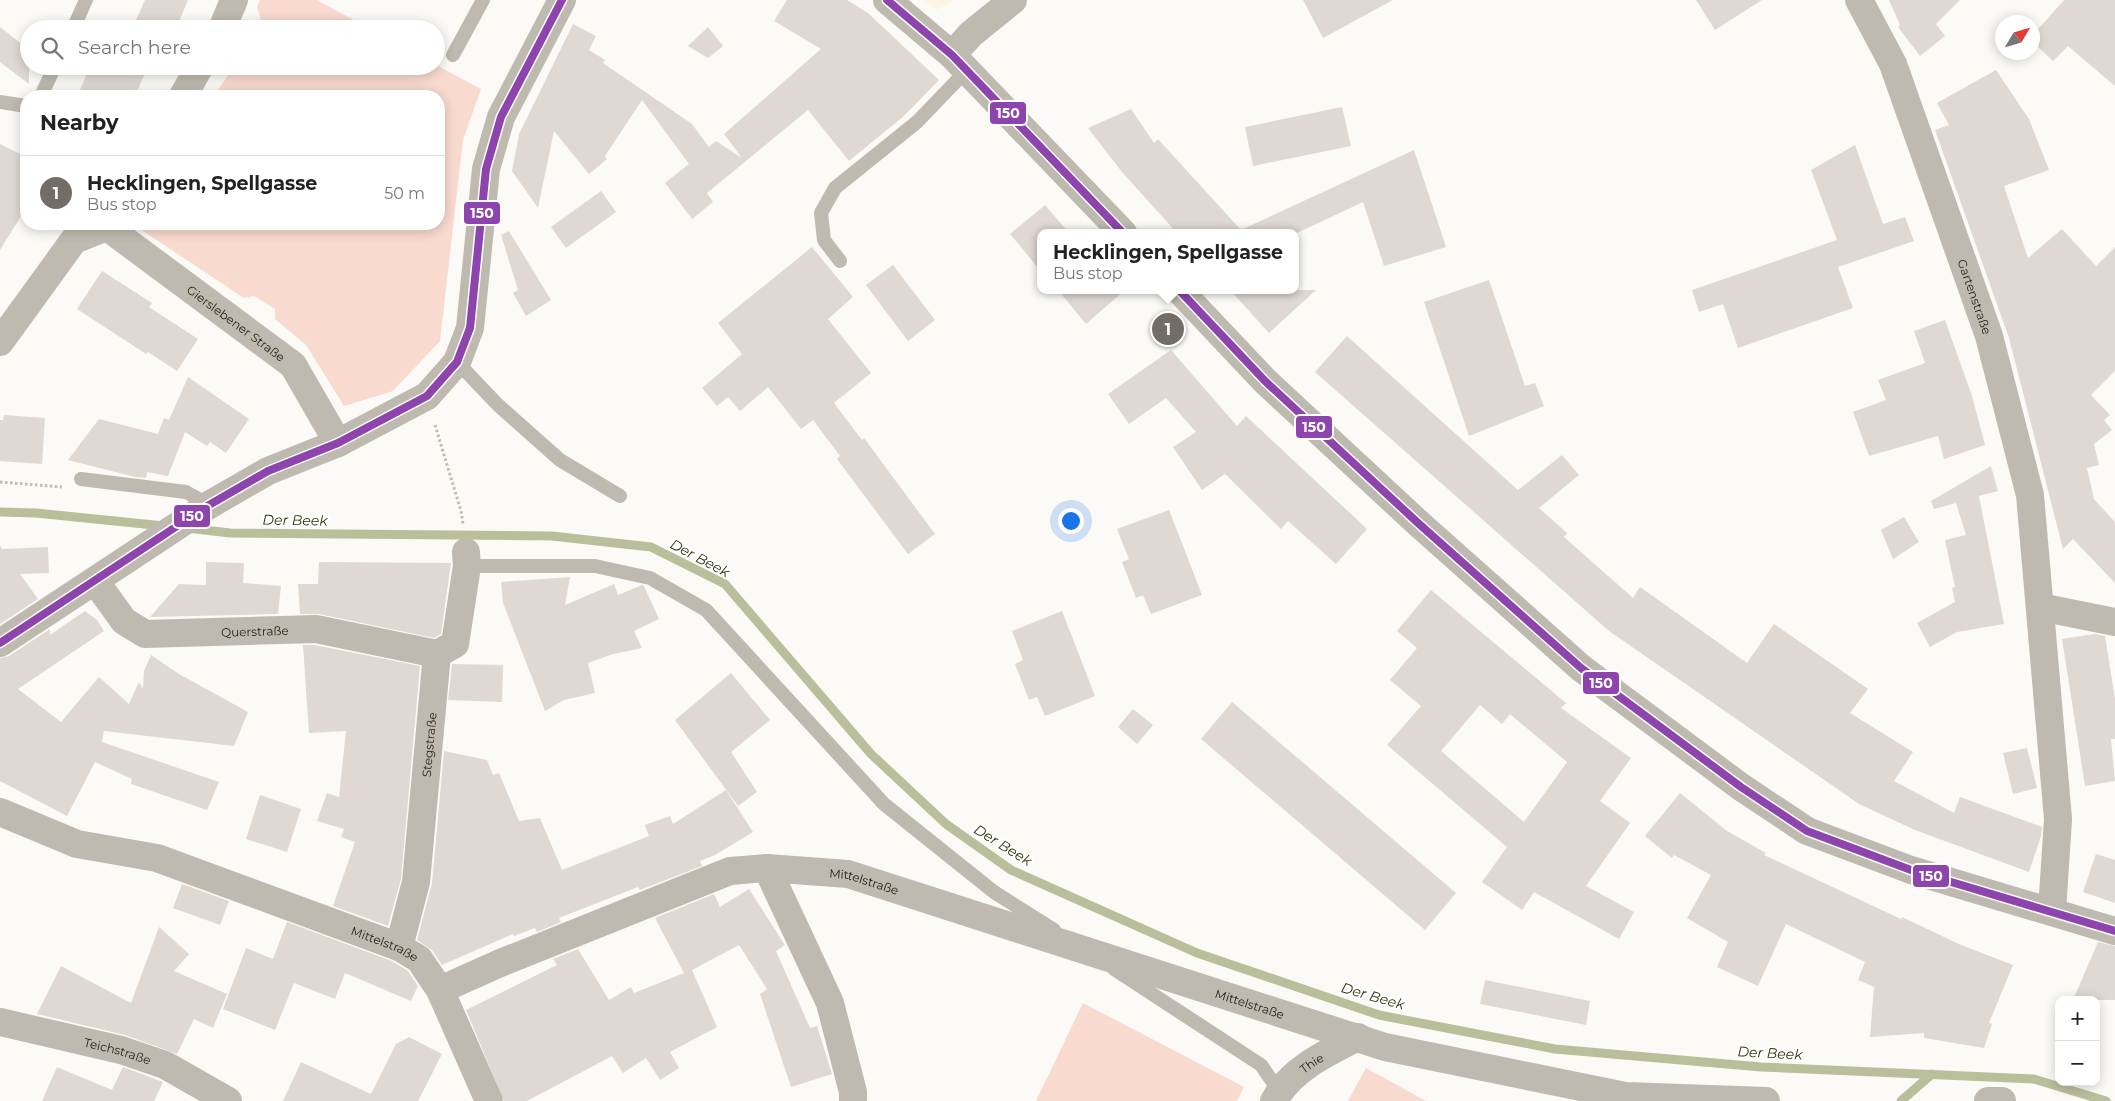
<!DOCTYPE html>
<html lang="en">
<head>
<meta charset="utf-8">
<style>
  body { margin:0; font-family:Montserrat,sans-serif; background:#f2f2f2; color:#222 }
  .controls { position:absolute; right:15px; bottom:15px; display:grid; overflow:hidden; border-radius:10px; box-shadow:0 2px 12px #0003 }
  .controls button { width:45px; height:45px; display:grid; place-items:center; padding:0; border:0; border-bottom:1px solid #e0e0e0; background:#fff; color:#222; font:25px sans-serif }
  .compass { position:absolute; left:1995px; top:15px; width:45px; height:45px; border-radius:50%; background:#fff; box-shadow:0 2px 12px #0003; rotate:52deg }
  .you { position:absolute; left:1070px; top:520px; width:18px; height:18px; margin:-12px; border:4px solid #fff; border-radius:50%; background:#1a73e8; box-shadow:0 0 0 8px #1a73e833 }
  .badge { display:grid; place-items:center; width:32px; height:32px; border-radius:50%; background:#736d65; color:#fff; font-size:16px; font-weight:700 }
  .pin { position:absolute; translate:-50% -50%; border:2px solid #fff; box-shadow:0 1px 5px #0006 }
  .popup { position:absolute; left:1037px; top:229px; width:262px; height:65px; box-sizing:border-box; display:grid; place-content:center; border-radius:10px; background:#fff; filter:drop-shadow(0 1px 4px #0005); font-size:16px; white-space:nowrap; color:#767676 }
  .popup b { font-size:19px; color:#222 }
  .popup::after { content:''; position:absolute; left:50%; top:100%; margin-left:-10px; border:10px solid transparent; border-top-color:#fff }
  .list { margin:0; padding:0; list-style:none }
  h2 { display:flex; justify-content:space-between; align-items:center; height:65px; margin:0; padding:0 20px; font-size:21px }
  h2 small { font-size:16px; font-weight:400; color:#767676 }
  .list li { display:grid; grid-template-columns:32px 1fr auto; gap:15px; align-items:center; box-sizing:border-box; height:75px; padding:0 20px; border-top:1px solid #e0e0e0 }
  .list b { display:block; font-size:19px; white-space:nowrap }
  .list p { margin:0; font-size:16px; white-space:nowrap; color:#767676 }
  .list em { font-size:16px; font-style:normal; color:#767676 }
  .icon { flex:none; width:28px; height:28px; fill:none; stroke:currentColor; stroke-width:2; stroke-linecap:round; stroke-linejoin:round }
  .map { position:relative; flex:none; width:2115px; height:1101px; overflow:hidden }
  .search { position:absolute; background:#fff; box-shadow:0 2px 12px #0003; left:20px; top:20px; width:425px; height:55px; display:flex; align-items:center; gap:12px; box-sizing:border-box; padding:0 18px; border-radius:28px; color:#767676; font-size:19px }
  .panel { position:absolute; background:#fff; box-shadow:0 2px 12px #0003; left:20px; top:90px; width:425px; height:140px; border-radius:20px }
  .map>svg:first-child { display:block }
</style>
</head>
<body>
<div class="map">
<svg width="2115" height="1101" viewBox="0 0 2115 1101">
  <rect width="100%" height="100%" fill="#fcfaf7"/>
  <polygon fill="#fef4e6" points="924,0 955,0 936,10"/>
  <g fill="#f8dacf">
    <polygon points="260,0 317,0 370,29 259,29 262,24 257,7"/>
    <polygon points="436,65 481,89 463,140 440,341 393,391 344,406 306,345 275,319 275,309 254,296 244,298 143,231 139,224 439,224 439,96 214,96 234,66"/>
    <polygon points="1083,1003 1244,1087 1237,1101 1036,1101"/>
    <polygon points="1366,1068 1426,1101 1348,1101"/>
  </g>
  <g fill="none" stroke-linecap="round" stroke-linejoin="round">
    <g stroke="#babf9b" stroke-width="9">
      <polyline points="0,512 36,513 164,526"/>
      <polyline points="187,528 230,533 552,536 651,547 725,584 871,754 946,824 1011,870 1197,953 1379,1015 1555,1049 1761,1067 2034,1079 2106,1101"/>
      <polyline points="1901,1101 1932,1074"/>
    </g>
  </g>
  <g fill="#dfd8d3" fill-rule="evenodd">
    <polygon points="145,0 188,0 176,29 132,29"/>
    <polygon points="787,0 847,0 868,13 939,80 904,116 849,161 808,110 707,193 713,202 692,219 665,183 689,164 642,100 605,156 607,159 589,174 554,131 538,208 512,171 519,134 573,24 596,36 589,50 605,60 603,63 692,124 709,147 716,141 742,158 724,134 821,49 774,21"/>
    <polygon points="1303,0 1393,0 1323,38"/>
    <polygon points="1696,0 1762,0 1715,30"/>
    <polygon points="1889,0 1960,0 1936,24 1945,36 1920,56 1898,27 1900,25"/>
    <polygon points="2064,0 2115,0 2115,86 2068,46 2053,61 2032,41 2032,36"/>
    <polygon points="0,27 29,50 29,84 0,62"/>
    <polygon points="708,27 723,46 708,58 688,46"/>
    <polygon points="90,66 148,66 135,96 93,96 80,90"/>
    <polygon points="1996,70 2029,119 2049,170 2004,186 2028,258 2062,229 2096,266 2115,247 2115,371 2091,395 2110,415 2104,420 2112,430 2094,444 2099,465 2087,468 2094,499 2115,522 2115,583 2073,539 2063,549 2009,338 1935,130 1949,125 1937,103"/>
    <polygon points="1342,107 1351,146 1253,166 1245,127"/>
    <polygon points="1131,109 1154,143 1158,139 1241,230 1414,150 1446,247 1384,266 1363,202 1297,233 1177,233 1122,172 1088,128"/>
    <polygon points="0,144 26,157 26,208 0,250"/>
    <polygon points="1855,145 1883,224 1905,217 1914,241 1838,267 1853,308 1738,348 1723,304 1699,312 1692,290 1837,240 1811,170"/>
    <polygon points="601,191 616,212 566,248 551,227"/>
    <polygon points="1045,205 1069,233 1040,233 1040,270 1010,234"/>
    <polygon points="509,231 551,300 526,316 513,293 518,290 501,235"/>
    <polygon points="812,247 853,297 828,319 871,373 834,403 862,440 864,438 935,534 908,554 837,459 840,456 813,420 801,429 768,387 740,411 728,397 717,406 702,388 742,354 718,323"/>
    <polygon points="893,265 935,320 908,341 866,285"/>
    <polygon points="102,271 152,303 149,307 198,339 177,371 148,352 146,354 77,309"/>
    <polygon points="1489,280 1525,386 1535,383 1544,406 1469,436 1424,302"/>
    <polygon points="1058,290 1125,290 1086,324"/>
    <polygon points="1230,290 1316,290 1269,333"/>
    <polygon points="1945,320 1972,396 1985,445 1944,459 1938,436 1869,456 1853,412 1886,400 1878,380 1925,363 1914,331"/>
    <polygon points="1347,336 1518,490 1562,455 1579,475 1539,508 1567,533 1564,537 1633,598 1640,587 1747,663 1774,624 1868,689 1850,713 1913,752 1894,781 1954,813 1960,797 2042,827 2041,836 2029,872 1915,830 1859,804 1609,631 1315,372"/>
    <polygon points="1171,350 1237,426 1246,416 1367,529 1336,564 1288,521 1281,529 1225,474 1202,490 1173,447 1196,432 1166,398 1129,424 1108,394"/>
    <polygon points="188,377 249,419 226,453 210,442 207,446 185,432 168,476 147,472 146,478 135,477 68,460 99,419 158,434 164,418 169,420"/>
    <polygon points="4,415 45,418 42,464 0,461 0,420 3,420"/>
    <polygon points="1991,466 1998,491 1979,496 2004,624 1957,632 1930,647 1917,623 1955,602 1952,588 1955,587 1945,540 1966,535 1956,503 1934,509 1931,501"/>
    <polygon points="1169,510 1202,595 1151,614 1143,595 1136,598 1122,562 1129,559 1117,529"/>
    <polygon points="1904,517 1919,542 1893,559 1881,530"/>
    <polygon points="0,545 2,549 48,547 49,573 20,574 38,599 0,624"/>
    <polygon points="206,562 244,563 243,583 281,586 278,614 150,617 179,584 206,585"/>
    <polygon points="319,562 451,563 441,634 434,638 319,614 300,614 298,584 318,584"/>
    <polygon points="570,577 565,605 614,584 618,595 642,585 644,586 659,619 634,631 642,648 613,654 588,663 595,693 564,700 545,711 503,603 501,582"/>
    <path d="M1431,590L1566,703L1561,708L1631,758L1600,801L1630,823L1586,886L1634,912L1619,939L1534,892L1522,910L1482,882L1507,847L1387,745L1421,706L1390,680L1417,648L1397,631ZM1480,705L1502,724L1510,714L1567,762L1524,822L1441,751Z"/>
    <polygon points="85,611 97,620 104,631 18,689 61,722 99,677 129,704 139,682 143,689 144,671 151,655 179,674 248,712 234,746 104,731 102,742 219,782 207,810 131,784 132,779 95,762 67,816 0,781 0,658 9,656 50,629 50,635"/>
    <polygon points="1062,611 1095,696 1045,716 1037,697 1029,700 1015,664 1023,660 1012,631"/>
    <polygon points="2095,634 2105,636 2115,699 2115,739 2111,739 2115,781 2085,786 2062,639"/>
    <polygon points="303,645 315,645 420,666 401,879 388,926 333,906 355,842 341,837 344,829 317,821 327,793 339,797 346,731 309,733"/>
    <polygon points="452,664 503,665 502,702 448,700"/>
    <polygon points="731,673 770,720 731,752 757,792 738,806 675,720"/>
    <polygon points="1232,702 1456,893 1425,930 1201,739"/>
    <polygon points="1133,709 1153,725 1137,744 1118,727"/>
    <polygon points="2027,748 2037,788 2013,794 2003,753"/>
    <polygon points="444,751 487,760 493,775 499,773 519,821 540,818 562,870 649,836 645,825 670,816 673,824 726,790 753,832 715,855 700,861 702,866 640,890 638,887 559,918 561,922 537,932 535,928 514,936 513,934 442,965 432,950 417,940 432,883"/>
    <polygon points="1680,793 1727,831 1766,853 1764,855 1901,919 1902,917 1961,945 2013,965 1989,1023 1992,1024 1984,1048 1924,1038 1924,1033 1870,1037 1874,987 1858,980 1865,962 1786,924 1758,986 1717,967 1728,942 1687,918 1711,875 1674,855 1672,858 1645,836"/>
    <polygon points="260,795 301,809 287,852 246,839"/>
    <polygon points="2096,854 2115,860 2115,903 2083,892"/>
    <polygon points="182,884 229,901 220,925 173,908"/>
    <polygon points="749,889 785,945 776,951 810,1028 817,1026 832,1074 791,1087 760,994 767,989 739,945 692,970 717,1027 670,1052 679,1068 660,1080 646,1058 623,1073 612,1056 527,1101 504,1101 466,1010 557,965 553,959 578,949 609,1000 631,987 634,993 684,973 655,918 714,894 720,907"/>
    <polygon points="287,922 392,961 408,971 418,986 411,1001 345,973 335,999 294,983 275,1030 223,1009 246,948 273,959"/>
    <polygon points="159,927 189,954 174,971 227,994 213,1028 194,1019 177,1054 125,1035 37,1014 61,966 131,1003"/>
    <polygon points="2098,942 2115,946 2115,1000 2073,1000"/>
    <polygon points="1485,980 1590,1001 1586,1025 1480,1004"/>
    <polygon points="409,1037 442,1054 418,1101 283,1101 301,1062 371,1094 396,1044"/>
    <polygon points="57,1067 112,1090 123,1067 163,1082 154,1101 42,1101"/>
  </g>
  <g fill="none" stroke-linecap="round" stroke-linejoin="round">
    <g stroke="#bfbcb4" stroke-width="3" stroke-dasharray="2.5 2.5" stroke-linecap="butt">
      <polyline points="435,425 461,511 463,524"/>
      <polyline points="0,482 62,487"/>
    </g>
    <g stroke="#bebaaf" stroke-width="14">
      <polyline points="73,29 86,0"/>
      <polyline points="453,55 483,0"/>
      <polyline points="41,96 55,66"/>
      <polyline points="0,102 26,106"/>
      <polyline points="840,261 824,240 821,213 835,188 917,122 967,70"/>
      <polyline points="457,362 498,405 560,460 620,496"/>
      <polyline points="81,479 186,492 209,505"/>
      <polyline points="467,566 595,566 650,578 706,610 884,804 994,892 1054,930"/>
      <polyline points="1114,969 1261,1065 1279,1091"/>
    </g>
    <g stroke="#bebaaf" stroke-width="28">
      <polyline points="887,0 952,55 1123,233"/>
      <path id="s1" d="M1859,0L1893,64L1989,336L2030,495L2058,819L2052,911"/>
      <polyline points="222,29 234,0"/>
      <polyline points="952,55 971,34 1013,0"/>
      <polyline points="183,96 200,66"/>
      <path id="s2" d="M107,227L293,365L338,443"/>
      <polyline points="1179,290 1265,381 1418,523 1581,668 1741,787 1807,831 1911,870 2115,931"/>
      <polyline points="0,342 74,240 107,227"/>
      <path id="s3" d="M95,581L124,621L145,634L316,629L437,654"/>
      <polyline points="2040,607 2115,622"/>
      <polyline points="0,643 209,505 268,471 338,443 427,396 457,362 470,328 486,169 501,117 562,0"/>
      <path id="s4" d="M0,812L77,844L157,858L399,947L419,959L440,990L489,1101"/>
      <polyline points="767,868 830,1003 853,1092 853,1101"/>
      <path id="s5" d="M399,947L416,882L437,654L455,644L467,566L466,552"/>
      <path id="s6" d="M440,990L498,964L730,871L767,868L848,874L1385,1047L1625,1096L1766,1101"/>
      <path id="s7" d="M0,1022L121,1050L165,1065L228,1101"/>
      <path id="s8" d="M1274,1101C1291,1069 1327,1053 1358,1037"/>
      <polyline points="1988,1101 2002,1101"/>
    </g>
    <defs>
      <g id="bus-1">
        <polyline points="887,0 952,55 1123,233"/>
        <polyline points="1179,290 1265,381 1418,523 1581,668 1741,787 1807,831 1911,870 2115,931"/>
        <polyline points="0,643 209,505 268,471 338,443 427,396 457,362 470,328 486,169 501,117 562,0"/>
      </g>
    </defs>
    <use href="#bus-1" stroke="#fff" stroke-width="11"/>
    <use href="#bus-1" stroke="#8e44ad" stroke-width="8"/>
  </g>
  <g text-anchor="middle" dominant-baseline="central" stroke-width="4" stroke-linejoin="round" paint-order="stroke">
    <g font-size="12" fill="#292116" stroke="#fff">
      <text stroke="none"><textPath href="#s1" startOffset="319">Gartenstraße</textPath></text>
      <text stroke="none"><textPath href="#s2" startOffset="161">Gierslebener Straße</textPath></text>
      <text stroke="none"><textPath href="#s3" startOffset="184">Querstraße</textPath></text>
      <text stroke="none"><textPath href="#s5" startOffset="205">Stegstraße</textPath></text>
      <text stroke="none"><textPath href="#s6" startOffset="449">Mittelstraße</textPath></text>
      <text stroke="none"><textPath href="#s4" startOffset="408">Mittelstraße</textPath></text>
      <text stroke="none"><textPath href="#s6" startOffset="854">Mittelstraße</textPath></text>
      <text stroke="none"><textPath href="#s7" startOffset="121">Teichstraße</textPath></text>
      <text stroke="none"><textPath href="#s8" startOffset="54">Thie</textPath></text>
    </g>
    <g font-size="14" font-style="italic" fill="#2f330b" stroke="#fff">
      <text transform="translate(295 520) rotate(1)">Der Beek</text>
      <text transform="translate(700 558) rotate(28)">Der Beek</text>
      <text transform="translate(1003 845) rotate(32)">Der Beek</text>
      <text transform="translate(1373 996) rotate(16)">Der Beek</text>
      <text transform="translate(1770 1053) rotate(3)">Der Beek</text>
    </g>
  </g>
  <g stroke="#fff" stroke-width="2">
    <rect x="989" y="101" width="38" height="24" rx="5" fill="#8e44ad"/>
    <rect x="463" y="201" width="38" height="24" rx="5" fill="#8e44ad"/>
    <rect x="1295" y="415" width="38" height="24" rx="5" fill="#8e44ad"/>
    <rect x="173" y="504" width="38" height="24" rx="5" fill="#8e44ad"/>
    <rect x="1582" y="671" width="38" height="24" rx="5" fill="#8e44ad"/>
    <rect x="1912" y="864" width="38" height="24" rx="5" fill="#8e44ad"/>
  </g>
  <g font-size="14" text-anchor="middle" font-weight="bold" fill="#fff">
    <text x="1008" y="118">150</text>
    <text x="482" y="218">150</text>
    <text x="1314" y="432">150</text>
    <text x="192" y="521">150</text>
    <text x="1601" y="688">150</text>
    <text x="1931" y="881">150</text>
  </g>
</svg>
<div class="controls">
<button>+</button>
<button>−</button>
</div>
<svg class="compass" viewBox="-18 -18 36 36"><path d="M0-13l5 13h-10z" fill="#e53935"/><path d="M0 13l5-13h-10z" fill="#767676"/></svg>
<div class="you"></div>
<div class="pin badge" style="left:1168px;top:329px">1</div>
<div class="popup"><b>Hecklingen, Spellgasse</b>Bus stop</div>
<div class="search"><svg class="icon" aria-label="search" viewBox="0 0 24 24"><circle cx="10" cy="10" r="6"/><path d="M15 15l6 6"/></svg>Search here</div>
<section class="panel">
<h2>Nearby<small></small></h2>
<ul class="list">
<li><span class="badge">1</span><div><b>Hecklingen, Spellgasse</b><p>Bus stop</p></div><em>50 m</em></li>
</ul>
</section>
</div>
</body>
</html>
